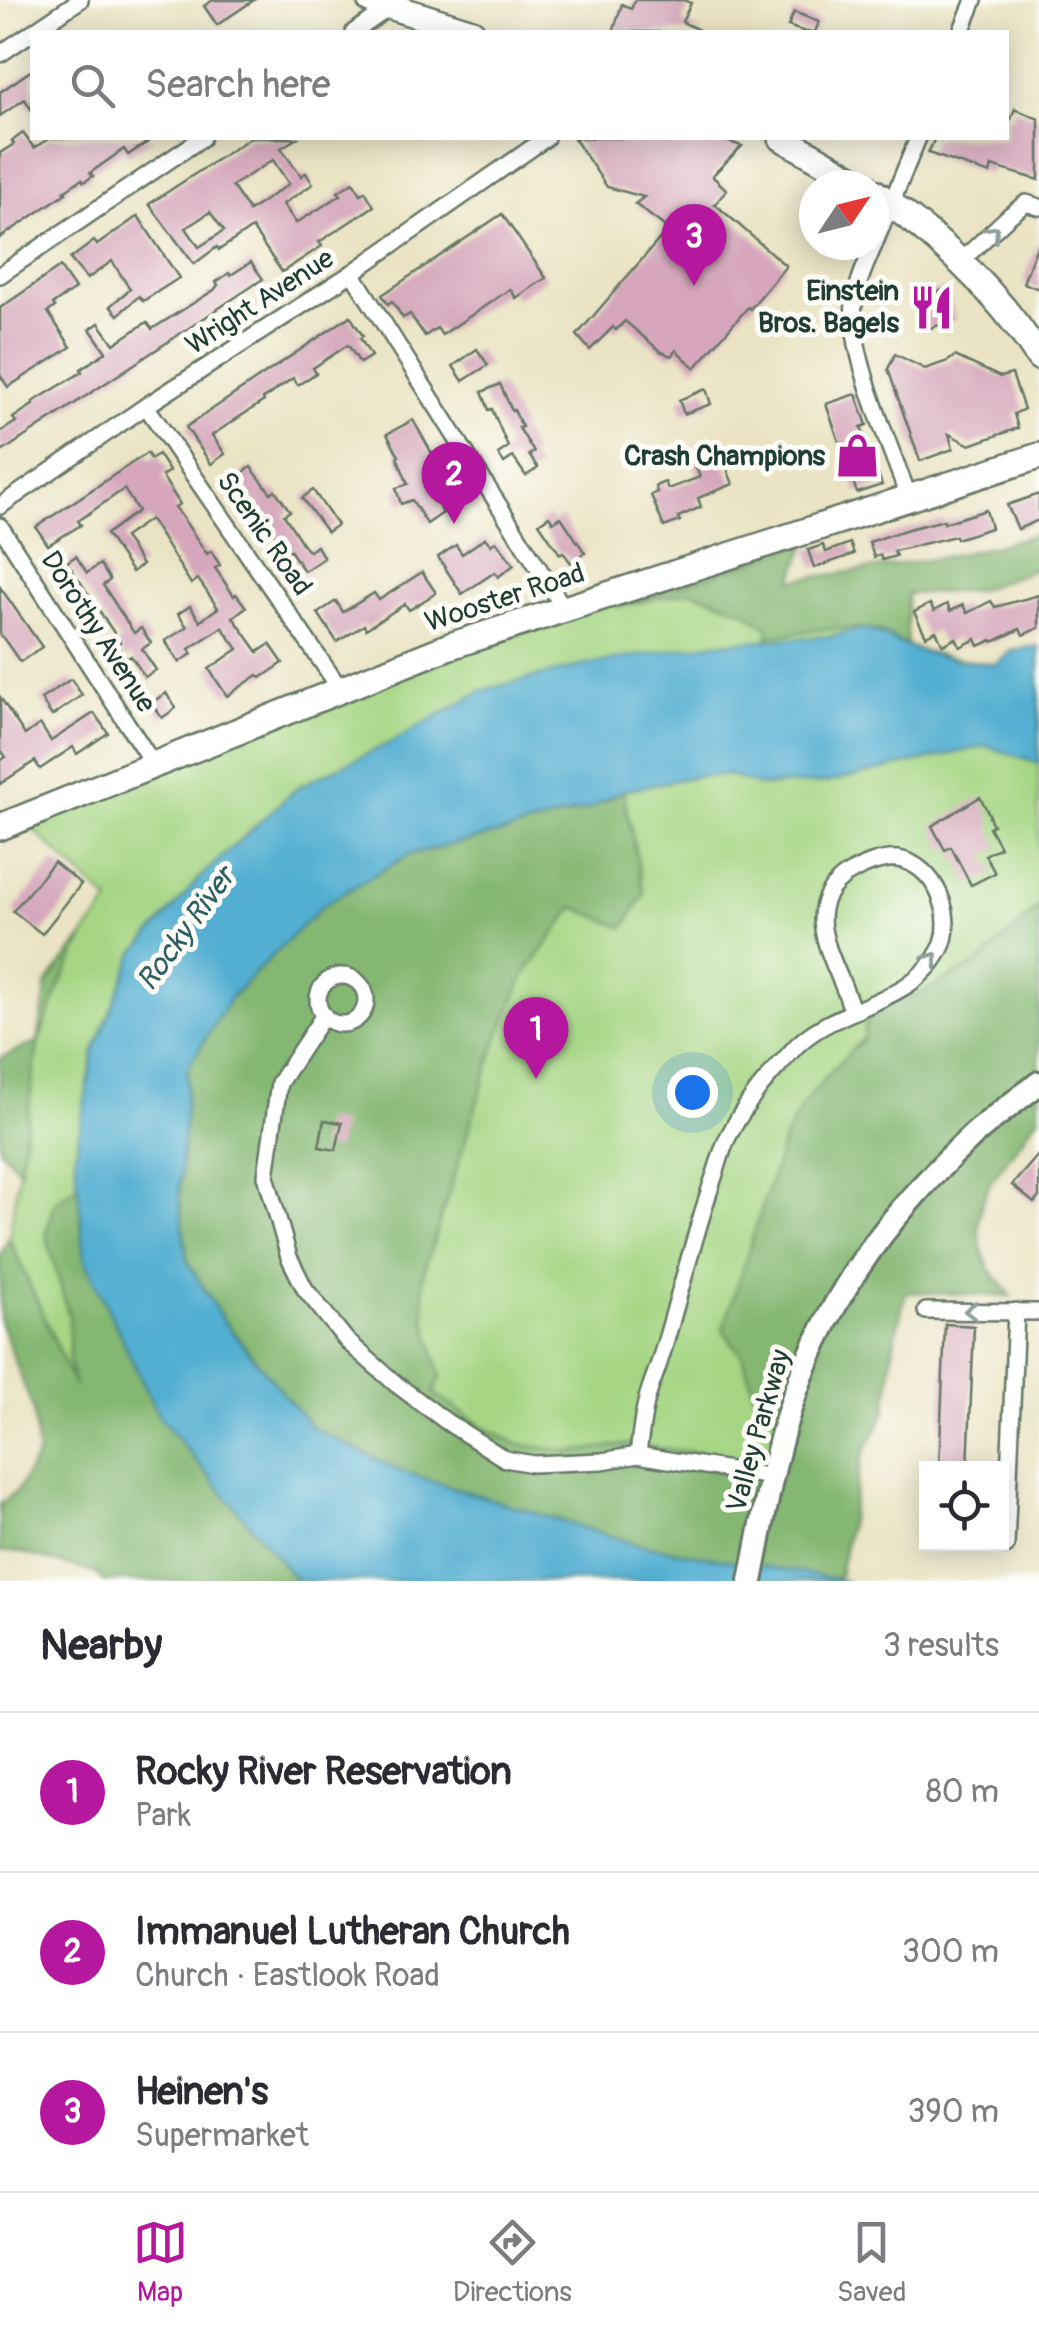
<!DOCTYPE html>
<html lang="en">
<head>
<meta charset="utf-8">
<style>
  body { margin:0; font-family:Pangolin,sans-serif; background:#f2f2f3; color:#2b2b33 }
  .controls { position:absolute; right:30px; bottom:30px; display:grid; overflow:hidden; border-radius:0px; box-shadow:0 5px 25px #0003 }
  .controls button { width:90px; height:90px; display:grid; place-items:center; padding:0; border:0; border-bottom:2px solid #e1e1e2; background:#fff; color:#2b2b33; font:50px sans-serif }
  .compass { position:absolute; left:799px; top:170px; width:90px; height:90px; border-radius:50%; background:#fff; box-shadow:0 5px 25px #0003; rotate:55deg }
  .you { position:absolute; left:692px; top:1092px; width:35px; height:35px; margin:-25px; border:8px solid #fff; border-radius:50%; background:#1a73e8; box-shadow:0 0 0 15px #1a73e833 }
  .badge { display:grid; place-items:center; width:65px; height:65px; border-radius:50%; background:#b5179e; color:#fff; font-size:32px; font-weight:700 }
  .pin { position:absolute; translate:-50% -82px; filter:drop-shadow(0 2px 5px #0008) }
  .pin::after { content:''; position:absolute; top:52px; width:35px; height:30px; background:inherit; clip-path:polygon(0 0,100% 0,50% 100%) }
  .list { margin:0; padding:0; list-style:none }
  h2 { display:flex; justify-content:space-between; align-items:center; height:130px; margin:0; padding:0 40px; font-size:42px }
  h2 small { font-size:32px; font-weight:400; color:#7c7c81 }
  .list li { display:grid; grid-template-columns:65px 1fr auto; gap:30px; align-items:center; box-sizing:border-box; height:160px; padding:0 40px; border-top:2px solid #e1e1e2 }
  .list b { display:block; font-size:38px; white-space:nowrap }
  .list p { margin:0; font-size:32px; white-space:nowrap; color:#7c7c81 }
  .list em { font-size:32px; font-style:normal; color:#7c7c81 }
  .icon { flex:none; width:55px; height:55px; fill:none; stroke:currentColor; stroke-width:2; stroke-linecap:round; stroke-linejoin:round }
  .map { position:relative; flex:none; width:1039px; height:1581px; overflow:hidden }
  .search { position:absolute; background:#fff; box-shadow:0 5px 25px #0003; left:30px; right:30px; top:30px; height:110px; display:flex; align-items:center; gap:25px; box-sizing:border-box; padding:0 35px; border-radius:0px; color:#7c7c81; font-size:38px }
  .sheet { height:610px; background:#fff }
  nav { display:flex; justify-content:space-around; align-items:center; box-sizing:border-box; height:140px; border-top:2px solid #e1e1e2; background:#fff; font-size:28px; color:#7c7c81 }
  nav a { display:grid; justify-items:center; gap:5px }
  nav .on { color:#b5179e }
  .map>svg:first-child { display:block }
</style>
</head>
<body>
<div class="map">
<svg width="1039" height="1581" viewBox="0 0 1039 1581">
  <rect width="100%" height="100%" fill="#fdfcf7"/>
  <filter id="ink" filterUnits="userSpaceOnUse"><feTurbulence type="fractalNoise" baseFrequency=".01" numOctaves="2"/><feDisplacementMap in="SourceGraphic" scale="20" xChannelSelector="R" yChannelSelector="G"/><feConvolveMatrix kernelMatrix="1 2 1 2 8 2 1 2 1" color-interpolation-filters="sRGB"/></filter>
  <filter id="wash" filterUnits="userSpaceOnUse"><feTurbulence type="fractalNoise" baseFrequency=".0048" numOctaves="4" result="noise"/><feDisplacementMap in="SourceGraphic" scale="40" xChannelSelector="R" yChannelSelector="G"/><feGaussianBlur stdDeviation="2.25" result="paint"/><feColorMatrix in="noise" values="0 0 0 0 0 0 0 0 0 0 0 0 0 0 0 0 0 1.4 0 .05"/><feComposite in="paint" operator="in"/></filter>
  <g filter="url(#wash)">
    <rect width="100%" height="100%" fill="#eae4c4"/>
    <path fill="#a6d684" stroke="#628a5c" stroke-width="2.5" d="M812,531L768,637C796,632 851,624 878,631C888,634 895,641 905,645C936,656 965,661 997,664L1012,650L1039,646V1116L991,1181L982,1202L978,1225L981,1248L989,1269L1011,1296L906,1292L894,1342L886,1411L862,1457L838,1581H205L96,1437L9,1238L47,983L110,902L27,824L228,736Z"/>
    <g fill="#84b772" stroke="#527a53" stroke-width="2.5">
      <path d="M1039,533V568L975,591L907,594V645C897,642 889,634 879,631C853,624 795,632 767,637L770,629L744,610L692,591L616,607L807,543L792,580C874,568 960,559 1039,533Z"/>
      <polygon points="623,791 644,894 624,928 574,907 524,976 496,1043 423,1274 425,1318 441,1376 434,1393 480,1425 518,1444 572,1452 629,1444 779,1463 788,1429 756,1400 743,1357 723,1330 784,1139 804,1103 831,1071 864,1038 866,1016 924,991 980,962 1039,906 1039,1116 991,1181 982,1202 978,1225 981,1248 989,1269 1011,1296 906,1292 894,1342 886,1411 862,1457 838,1581 636,1544 400,1471 311,1427 224,1321 187,1261 179,1194 188,1066 231,997 323,905 410,854 502,833 591,808"/>
      <polygon points="85,935 60,985 38,1043 20,1170 0,1149 0,1058 38,1042 47,983"/>
      <polygon points="78,1186 85,1260 158,1415 297,1581 104,1581 96,1573 19,1552 0,1552 0,1504 18,1490 38,1454 33,1409 0,1321 0,1256 9,1238 75,1386 69,1359 69,1317 46,1234 55,1202"/>
    </g>
    <path fill="#53afd1" stroke="#397682" stroke-width="2.5" d="M863,629C881,632 886,637 901,644C931,657 965,661 997,664L1012,650L1039,646V763L986,746L825,783L759,786L730,775L696,776L622,791L591,808L502,833L410,854L323,905L231,997L188,1067L179,1194L187,1261L224,1322L311,1427L400,1471L636,1544L848,1581H297L158,1415L85,1260L75,1156L94,1051L134,954L202,875L299,786L388,744L483,690L589,664L715,643L831,636Z"/>
    <g id="blocks">
      <g fill="#d6a7bc" fill-rule="evenodd">
        <polygon points="213,0 254,0 217,25 204,6"/>
        <polygon points="635,0 684,0 691,3 682,22 703,32 613,32 622,4 631,9"/>
        <polygon points="794,12 819,22 815,32 805,32 788,26"/>
        <polygon points="32,70 32,111 25,99 0,116 0,92"/>
        <polygon points="1015,109 1039,119 1039,180 992,166 990,174 928,153 935,138 1006,138 1006,117 1011,119"/>
        <polygon points="23,133 34,148 50,138 154,138 128,155 124,149 90,173 93,176 84,182 82,179 64,191 66,193 0,238 0,153 14,144 12,141"/>
        <path d="M250,138H297L281,148L301,176L306,173L313,184L283,204L296,223L341,195L338,192L353,182L361,194L365,191L374,206L319,242L322,246L282,272L252,228L219,250L217,247L194,264L149,204ZM273,160L289,184L249,211L232,186ZM210,212L224,231L199,247L186,228Z"/>
        <polygon points="574,138 716,138 742,146 712,176 727,190 715,204 786,266 750,309 748,307 695,368 676,350 671,356 660,351 625,321 616,330 613,327 590,350 577,335 668,229 635,204 644,197 607,187"/>
        <polygon points="502,214 546,278 516,298 510,289 442,335 437,328 425,336 410,314 403,318 392,301 388,304 382,295"/>
        <polygon points="138,216 179,278 143,301 139,296 118,315 110,306 130,289 112,261 87,279 70,259 94,241 97,245"/>
        <polygon points="1038,244 1039,244 1039,289 1023,283"/>
        <polygon points="251,262 263,279 0,453 0,432 16,422 13,418 34,404 33,402 82,372 81,369 106,352 90,329 99,323 114,344 147,322 152,329 214,290 218,285 216,282 229,273 231,275"/>
        <polygon points="60,267 75,289 53,304 55,307 48,312 71,347 8,387 0,375 0,308"/>
        <polygon points="946,289 955,320 924,330 915,302 922,300 920,297"/>
        <polygon points="350,316 363,336 360,338 371,356 360,363 348,345 313,368 316,373 298,385 293,378 263,399 264,401 212,435 225,454 211,464 186,427"/>
        <polygon points="477,349 488,365 463,381 453,366"/>
        <polygon points="895,354 925,369 948,361 955,356 1000,377 1012,374 1024,409 1014,414 1018,428 970,445 949,434 953,449 920,461 888,369"/>
        <polygon points="500,384 512,411 514,410 522,427 519,428 534,452 529,455 538,468 526,476 513,457 504,463 498,454 508,447 492,409 489,410 482,392"/>
        <polygon points="706,389 711,404 684,414 679,400"/>
        <polygon points="856,394 867,425 861,427 882,485 857,493 826,404"/>
        <polygon points="413,420 434,457 431,458 442,490 431,494 443,513 427,524 412,500 401,504 396,488 408,484 397,457 399,456 387,434"/>
        <polygon points="716,442 733,484 698,498 701,507 678,517 680,521 664,527 651,495 657,492 655,486 665,482 668,489 700,477 690,453"/>
        <polygon points="147,453 151,459 158,454 169,471 162,476 180,504 175,507 207,554 211,551 220,565 215,568 234,596 236,594 246,607 233,617 258,652 270,644 283,663 261,678 258,675 227,696 209,669 238,649 222,627 189,649 192,654 179,662 165,641 187,627 178,614 190,606 200,621 218,608 198,579 191,584 150,519 124,537 142,565 132,572 106,534 138,511 124,489 78,521 81,525 48,545 36,527"/>
        <polygon points="251,467 271,493 275,490 290,511 284,515 306,549 309,551 317,546 324,558 304,571 290,550 283,555 273,540 276,538 263,517 265,516 237,477"/>
        <polygon points="313,490 337,525 327,532 302,498"/>
        <polygon points="1039,494 1039,520 1018,529 1007,505"/>
        <polygon points="986,510 991,528 956,539 955,536 894,551 896,556 882,560 880,555 874,557 869,542 908,529 944,520 944,523"/>
        <polygon points="549,516 553,522 561,517 585,553 571,563 563,552 560,554 539,523"/>
        <polygon points="485,538 491,545 496,541 514,565 498,577 495,572 462,594 438,557 456,545 462,554"/>
        <polygon points="850,543 854,554 814,568 808,550 823,545 826,552"/>
        <polygon points="76,556 87,573 100,564 110,580 103,585 134,633 141,628 151,643 142,649 156,670 145,677 131,656 126,659 117,644 120,642 67,562"/>
        <polygon points="422,572 436,593 409,610 405,604 366,629 364,625 337,642 318,613 336,601 343,612 374,593 379,600"/>
        <polygon points="0,587 42,647 20,662 2,636 0,636"/>
        <polygon points="1039,595 1039,628 1023,635 1020,629 993,642 992,640 979,646 976,639 960,647 956,638 943,645 936,631 926,636 914,612 930,604 934,611 947,604 950,611 963,605 967,613 991,601 995,607"/>
        <polygon points="71,679 82,695 52,716 41,699"/>
        <polygon points="166,693 176,708 162,718 151,703"/>
        <polygon points="0,697 25,735 40,724 51,741 94,713 108,733 77,754 73,747 40,769 35,761 0,784 0,761 6,757 0,749"/>
        <polygon points="980,797 990,816 989,817 993,825 989,827 1000,847 985,855 995,873 971,885 951,847 945,850 932,826"/>
        <polygon points="54,862 81,884 42,934 13,911"/>
        <polygon points="324,1120 342,1123 336,1150 319,1147"/>
        <polygon points="1039,1154 1039,1197 1034,1203 1012,1185"/>
        <polygon points="945,1324 974,1326 968,1468 939,1468"/>
      </g>
    </g>
  </g>
  <g filter="url(#ink)">
    <use href="#blocks" fill-opacity="0" stroke="#676" stroke-width="2.5"/>
    <g fill="none" stroke-linecap="round" stroke-linejoin="round">
      <defs>
        <g id="street">
          <polyline points="354,32 390,7"/>
          <polyline points="961,32 974,0"/>
          <polyline points="0,54 80,0"/>
          <path d="M874,245C866,264 857,283 854,304C848,352 892,450 909,498"/>
          <polyline points="874,245 918,138"/>
          <polyline points="961,261 1009,216 1026,203 1039,207"/>
          <polyline points="352,273 565,610"/>
          <polyline points="0,275 202,138"/>
          <polyline points="146,406 341,690"/>
          <polyline points="0,506 146,406 352,273 546,138"/>
          <polyline points="0,526 153,764"/>
          <circle cx="342" cy="1000" r="24"/>
          <polyline points="324,1015 279,1083 266,1176 289,1257 305,1289 347,1341 396,1384 447,1422 505,1459 533,1464 602,1461 638,1455"/>
          <polyline points="926,1311 1039,1312"/>
          <path d="M772,1477L638,1455C640,1438 642,1420 646,1403C649,1388 656,1374 660,1360C667,1338 673,1316 679,1294C691,1253 702,1211 716,1171C720,1159 723,1146 729,1135C743,1108 761,1084 782,1062C789,1055 795,1046 803,1040C843,1006 914,1001 940,950C957,918 936,865 898,859C883,857 861,866 848,874C793,910 841,967 852,1011"/>
          <polyline points="1006,1546 1016,1311"/>
        </g>
        <path id="secondary" d="M751,1581C762,1526 771,1471 787,1418C821,1306 884,1219 968,1140C990,1119 1015,1102 1039,1083"/>
        <g id="primary">
          <polyline points="370,0 472,32"/>
          <polyline points="782,138 864,185"/>
          <path d="M874,192C939,237 996,290 1039,357"/>
          <polyline points="0,827 447,647 1039,456"/>
        </g>
      </defs>
      <use href="#street" stroke="#676" stroke-width="20"/>
      <use href="#secondary" stroke="#676" stroke-width="28"/>
      <use href="#primary" stroke="#676" stroke-width="30"/>
      <use href="#street" stroke="#fff" stroke-width="15"/>
      <use href="#secondary" stroke="#fff" stroke-width="22"/>
      <use href="#primary" stroke="#fff" stroke-width="25"/>
    </g>
    <defs><path id="oneway-chevron" d="M-2-3.5L2.5 0L-2 3.5" fill="none" stroke-width="1.6" stroke-linecap="round" stroke-linejoin="round" transform="scale(2.5)"/></defs>
    <g stroke="#8f9e9a">
      <use href="#oneway-chevron" transform="translate(993 232) rotate(-46)"/>
      <use href="#oneway-chevron" transform="translate(932 959) rotate(-53)"/>
      <use href="#oneway-chevron" transform="translate(971 1311) rotate(-180)"/>
    </g>
  </g>
  <defs>
    <symbol id="restaurant-bare" viewBox="-9 -9 18 18"><path d="M-5-6h1v4h1v-4h1v4h1v-4h1v5L-1.5 .5V6h-2V.5L-5-1ZM5-6V6H3V1.5H1.5Q1.5-4 5-6Z" fill="#b5179e" stroke="#fdfcf7" stroke-width="2.5" paint-order="stroke"/></symbol>
    <symbol id="shop-bare" viewBox="-9 -9 18 18"><path d="M-5-2.5h2.3a2.7 3.5 0 0 1 5.4 0H5L5.5 6h-11ZM-1.5-2.5h3a1.5 2.3 0 0 0-3 0Z" fill="#b5179e" stroke="#fdfcf7" stroke-width="2.5" paint-order="stroke"/></symbol>
  </defs>
  <g fill-rule="evenodd">
    <use href="#restaurant-bare" x="900" y="276" width="63" height="63"/>
    <use href="#shop-bare" x="826" y="424" width="63" height="63"/>
  </g>
  <g text-anchor="middle" dominant-baseline="central" stroke-width="10" stroke-linejoin="round" paint-order="stroke">
    <g font-size="28" font-weight="bold" fill="#1f3d34" stroke="#fdfcf7" text-anchor="end">
      <text x="899" y="291">Einstein<tspan x="899" dy="32">Bros. Bagels</tspan></text>
      <text x="825" y="456">Crash Champions</text>
    </g>
    <g font-size="28" fill="#1f3d34" stroke="#fdfcf7">
      <text transform="translate(260 302) rotate(-33)">Wright Avenue</text>
      <text transform="translate(264 534) rotate(55)">Scenic Road</text>
      <text transform="translate(505 598) rotate(-18)">Wooster Road</text>
      <text transform="translate(98 632) rotate(57)">Dorothy Avenue</text>
      <text transform="translate(759 1431) rotate(-74)">Valley Parkway</text>
    </g>
    <g font-size="30" font-style="italic" fill="#2f5f63" stroke="#fdfcf7">
      <text transform="translate(186 929) rotate(-54)">Rocky River</text>
    </g>
  </g>
</svg>
<div class="controls">
<button><svg class="icon" aria-label="locate" viewBox="0 0 24 24"><circle cx="12" cy="12" r="6"/><path d="M12 2v4M12 18v4M2 12h4M18 12h4"/></svg></button>
</div>
<svg class="compass" viewBox="-18 -18 36 36"><path d="M0-13l5 13h-10z" fill="#e53935"/><path d="M0 13l5-13h-10z" fill="#7c7c81"/></svg>
<div class="you"></div>
<div class="pin badge" style="left:536px;top:1079px">1</div>
<div class="pin badge" style="left:454px;top:524px">2</div>
<div class="pin badge" style="left:694px;top:286px">3</div>
<div class="search"><svg class="icon" aria-label="search" viewBox="0 0 24 24"><circle cx="10" cy="10" r="6"/><path d="M15 15l6 6"/></svg>Search here</div>
</div>
<section class="sheet">
<h2>Nearby<small>3 results</small></h2>
<ul class="list">
<li><span class="badge">1</span><div><b>Rocky River Reservation</b><p>Park</p></div><em>80 m</em></li>
<li><span class="badge">2</span><div><b>Immanuel Lutheran Church</b><p>Church · Eastlook Road</p></div><em>300 m</em></li>
<li><span class="badge">3</span><div><b>Heinen's</b><p>Supermarket</p></div><em>390 m</em></li>
</ul>
</section>
<nav>
<a class="on"><svg class="icon" aria-label="map" viewBox="0 0 24 24"><path d="M3 6l6-2 6 2 6-2v14l-6 2-6-2-6 2zM9 4v14M15 6v14"/></svg>Map</a>
<a><svg class="icon" aria-label="directions" viewBox="0 0 24 24"><path d="M12 3l9 9-9 9-9-9zM9 14v-3h6M13 9l2 2-2 2"/></svg>Directions</a>
<a><svg class="icon" aria-label="saved" viewBox="0 0 24 24"><path d="M7 4h10v16l-5-4-5 4z"/></svg>Saved</a>
</nav>
</body>
</html>
